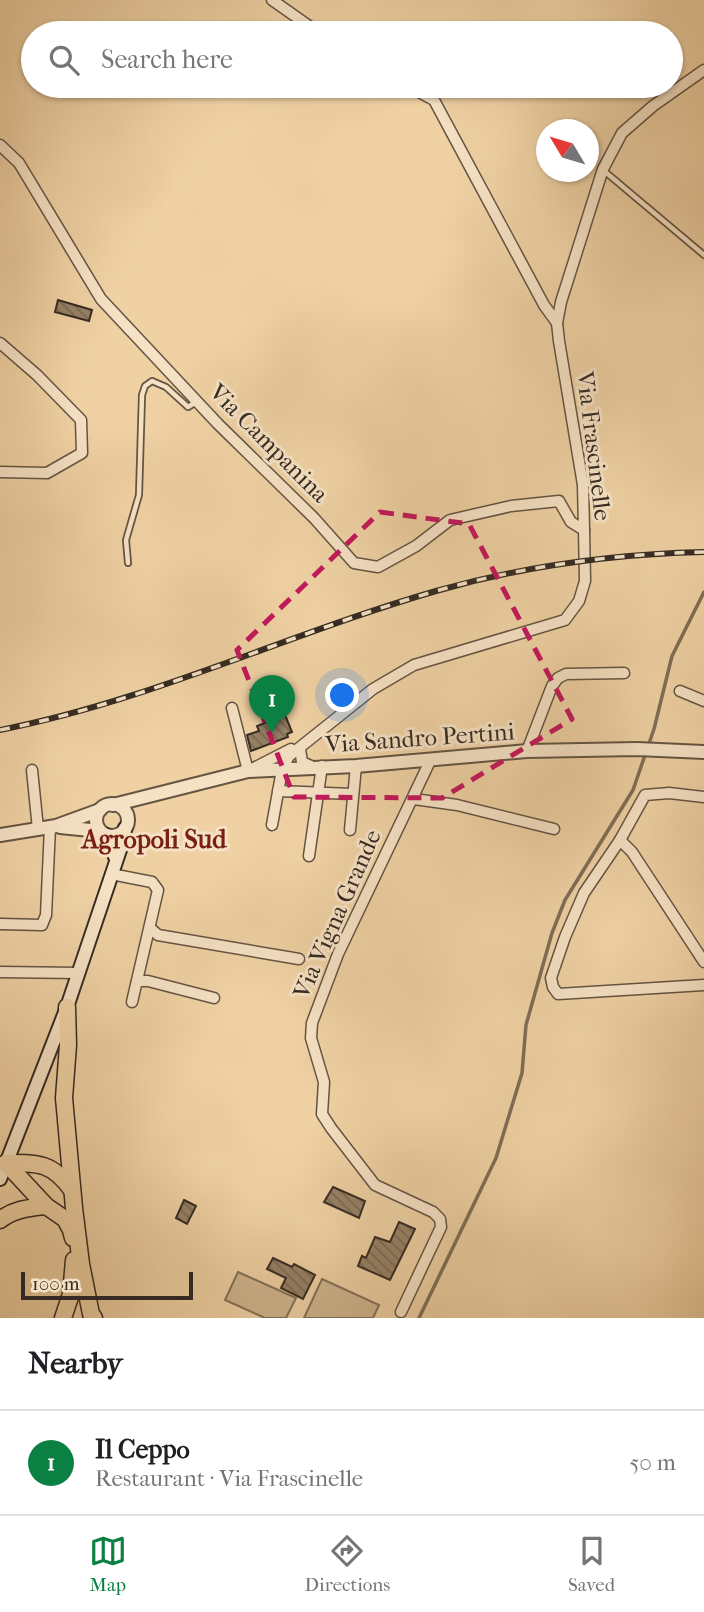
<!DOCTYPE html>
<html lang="en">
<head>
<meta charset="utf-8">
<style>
  body { margin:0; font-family:"IM FELL French Canon",serif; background:#f2f2f2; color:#202124 }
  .compass { position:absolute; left:536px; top:119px; width:63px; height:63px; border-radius:50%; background:#fff; box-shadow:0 2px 5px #0004; rotate:308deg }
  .scale { position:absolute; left:21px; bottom:18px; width:172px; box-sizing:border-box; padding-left:7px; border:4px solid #352b22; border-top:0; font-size:19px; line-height:24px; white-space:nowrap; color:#352b22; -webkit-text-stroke:5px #f5e1c4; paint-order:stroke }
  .you { position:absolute; left:343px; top:696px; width:24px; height:24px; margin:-18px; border:5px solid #fff; border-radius:50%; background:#1a73e8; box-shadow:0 0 0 10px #1a73e833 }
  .badge { display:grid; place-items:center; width:46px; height:46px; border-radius:50%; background:#0b8043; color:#fff; font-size:23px; font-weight:700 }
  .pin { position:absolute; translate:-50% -58px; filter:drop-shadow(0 2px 4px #0008) }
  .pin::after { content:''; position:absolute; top:37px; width:24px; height:21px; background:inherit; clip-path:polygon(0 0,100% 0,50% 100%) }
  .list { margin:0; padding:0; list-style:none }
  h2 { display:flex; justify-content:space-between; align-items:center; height:91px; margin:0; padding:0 28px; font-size:30px }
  h2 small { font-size:23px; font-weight:400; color:#757577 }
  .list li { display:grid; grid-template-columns:46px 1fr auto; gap:21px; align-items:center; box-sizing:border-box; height:105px; padding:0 28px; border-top:2px solid #e0e0e0 }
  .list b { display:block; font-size:26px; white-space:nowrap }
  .list p { margin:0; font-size:23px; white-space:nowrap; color:#757577 }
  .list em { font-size:23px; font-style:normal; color:#757577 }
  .icon { flex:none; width:38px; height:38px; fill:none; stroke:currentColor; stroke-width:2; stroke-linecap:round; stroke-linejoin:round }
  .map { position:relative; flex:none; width:704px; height:1318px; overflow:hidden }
  .search { position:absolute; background:#fff; box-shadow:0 2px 5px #0004; left:21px; right:21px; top:21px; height:77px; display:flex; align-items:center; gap:18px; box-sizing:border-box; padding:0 24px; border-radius:38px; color:#757577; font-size:26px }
  .sheet { height:196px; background:#fff }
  nav { display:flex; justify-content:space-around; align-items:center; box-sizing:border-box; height:98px; border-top:2px solid #e0e0e0; background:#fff; font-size:19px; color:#757577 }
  nav a { display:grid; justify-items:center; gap:4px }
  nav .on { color:#0b8043 }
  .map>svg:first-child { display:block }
</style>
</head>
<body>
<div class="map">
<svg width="704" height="1318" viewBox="0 0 704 1318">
  <defs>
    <pattern id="building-back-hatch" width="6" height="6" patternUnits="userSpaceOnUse" patternTransform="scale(1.75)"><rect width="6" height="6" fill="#968166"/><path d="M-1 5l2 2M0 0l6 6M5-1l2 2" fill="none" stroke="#7b6a54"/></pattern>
  </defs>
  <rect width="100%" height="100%" fill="#efd1a4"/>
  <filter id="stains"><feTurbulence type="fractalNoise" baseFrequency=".00286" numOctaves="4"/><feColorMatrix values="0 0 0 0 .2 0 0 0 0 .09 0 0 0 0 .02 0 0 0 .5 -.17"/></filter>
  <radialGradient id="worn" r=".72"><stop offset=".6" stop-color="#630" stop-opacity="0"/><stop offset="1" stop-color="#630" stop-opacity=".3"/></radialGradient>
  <g fill="#cfb58e" stroke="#827058" stroke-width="2">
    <polygon points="238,1272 296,1298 286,1318 265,1318 225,1300"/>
    <polygon points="322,1279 379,1305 373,1318 304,1318"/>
  </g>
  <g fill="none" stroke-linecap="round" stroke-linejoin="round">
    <polyline stroke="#7f6d56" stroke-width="3.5" points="419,1318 496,1158 522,1073 526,1025 552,933 565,900 633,790 654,729 672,656 704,592"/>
  </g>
  <g fill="url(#building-back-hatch)" stroke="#352b22" stroke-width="2">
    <polygon points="58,300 92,310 89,321 55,312"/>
    <polygon points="285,715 292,732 287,734 288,737 251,751 247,735 259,731 257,726"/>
    <polygon points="333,1187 365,1201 359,1218 324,1202"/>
    <polygon points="184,1200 196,1206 187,1224 176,1218"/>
    <polygon points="399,1222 415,1229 390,1280 358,1266 362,1256 366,1258 375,1237 390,1242"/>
    <polygon points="273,1258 292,1267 294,1264 315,1275 303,1299 281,1288 286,1278 267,1269"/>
  </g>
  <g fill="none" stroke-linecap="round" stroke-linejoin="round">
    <defs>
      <g id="service">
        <polyline points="603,170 704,255"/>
        <polyline points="128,563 126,540 139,495 142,395 145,386 152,381 166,387 188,407 196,402"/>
      </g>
      <g id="minor">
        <polyline points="272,0 319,33"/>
        <polyline points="408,86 434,100 544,305 557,323"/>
        <polyline points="0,145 19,163 101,299 218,424 314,518 354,563 378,567 416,546 450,520 511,506 559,501 571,522 584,530"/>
        <polyline points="0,343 37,375 81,420 82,453 47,473 0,472"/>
        <polyline points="680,691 704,701"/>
        <polyline points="232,708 248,771 291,749"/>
        <polyline points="300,749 302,762 311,766"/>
        <polyline points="527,751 552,686 558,678 566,674 624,673"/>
        <polyline points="32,770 38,829"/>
        <polyline points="278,791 352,794"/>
        <polyline points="704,797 669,793 645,795 620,840 584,893 565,937 551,978 553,987 558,994 704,985"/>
        <polyline points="414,799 457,805 554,829"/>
        <polyline points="272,825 282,770 289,756 373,689 414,665 565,620 579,601 585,581 584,530 583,485 559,341 557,323 561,302 603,169 622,133 653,106 704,70"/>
        <polyline points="350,830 356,766"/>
        <polyline points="620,840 632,852 704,962"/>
        <polyline points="309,856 322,766"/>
        <polyline points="111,874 152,882 158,890 132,1002"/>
        <polyline points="0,924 42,925 46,915 50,827"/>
        <polyline points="150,928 158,935 299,959"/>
        <polyline points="0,972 79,973"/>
        <polyline points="137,981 148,981 214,998"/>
        <polyline points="401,1312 441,1227 440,1219 433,1212 375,1185 331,1128 322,1114 324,1082 311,1038 312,1023 338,954 431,759"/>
      </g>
      <g id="tertiary">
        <circle cx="112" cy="820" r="16"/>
        <polyline points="113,805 248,771 356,766 527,751 637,749 704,752"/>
        <polyline points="60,827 100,831"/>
        <polyline points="0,835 56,826 100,810"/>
      </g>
      <g id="secondary">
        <polyline points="106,835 116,859"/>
        <polyline points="0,1179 67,1007 123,841 125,828"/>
      </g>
      <g id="trunk">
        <polyline points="67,1007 68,1045 64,1098 74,1208 81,1264 91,1314 94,1318"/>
        <polyline points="6,1163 46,1206 65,1219 71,1230 73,1238"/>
        <path d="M6,1163C38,1163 52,1162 72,1190"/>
        <path d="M0,1220C14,1209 29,1208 46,1206"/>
        <polyline points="63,1318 71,1294 74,1260"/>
      </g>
    </defs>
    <use href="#service" stroke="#645442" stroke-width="8"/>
    <use href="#minor" stroke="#645442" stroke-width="13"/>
    <use href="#tertiary" stroke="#645442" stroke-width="16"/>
    <use href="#secondary" stroke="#352b22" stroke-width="16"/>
    <use href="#trunk" stroke="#352b22" stroke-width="19"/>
    <use href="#service" stroke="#f5e1c4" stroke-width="4.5"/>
    <use href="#minor" stroke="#f5e1c4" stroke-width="10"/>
    <use href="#tertiary" stroke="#f5e1c4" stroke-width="12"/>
    <use href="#secondary" stroke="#f5e1c4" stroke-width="12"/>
    <use href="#trunk" stroke="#efd1a4" stroke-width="16"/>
    <defs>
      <path id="rail" d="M0,730C150,701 290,633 436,591C524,566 613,554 704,552"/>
    </defs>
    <use href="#rail" stroke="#352b22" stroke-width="6"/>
    <use href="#rail" stroke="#f5e1c4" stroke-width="3.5" stroke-dasharray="10" stroke-linecap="butt"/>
  </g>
  <path fill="none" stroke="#c2185b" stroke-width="5" stroke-dasharray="14 9" stroke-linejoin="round" d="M380,512L469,524L572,719L442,798L294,797L237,650Z"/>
  <g text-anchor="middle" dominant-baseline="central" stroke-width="6" stroke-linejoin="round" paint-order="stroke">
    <g font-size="24" fill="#352b22" stroke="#f5e1c4">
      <text transform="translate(269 443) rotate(45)">Via Campanina</text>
      <text transform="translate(594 446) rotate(83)">Via Frascinelle</text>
      <text transform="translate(420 738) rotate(-4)">Via Sandro Pertini</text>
      <text transform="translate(337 914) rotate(-66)">Via Vigna Grande</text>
    </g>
    <g font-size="26" font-weight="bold" fill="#7a1f14" stroke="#f5e1c4">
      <text x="154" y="839">Agropoli Sud</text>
    </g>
  </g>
  <rect width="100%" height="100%" filter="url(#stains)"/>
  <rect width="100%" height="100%" fill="url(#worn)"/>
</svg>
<svg class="compass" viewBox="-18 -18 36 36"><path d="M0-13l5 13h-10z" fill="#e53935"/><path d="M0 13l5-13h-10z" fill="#757577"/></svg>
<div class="scale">100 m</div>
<div class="you"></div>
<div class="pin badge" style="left:272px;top:733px">1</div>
<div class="search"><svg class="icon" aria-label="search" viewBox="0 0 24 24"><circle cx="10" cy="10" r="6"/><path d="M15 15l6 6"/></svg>Search here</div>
</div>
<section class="sheet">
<h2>Nearby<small></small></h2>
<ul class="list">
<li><span class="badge">1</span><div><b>Il Ceppo</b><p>Restaurant · Via Frascinelle</p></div><em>50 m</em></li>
</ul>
</section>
<nav>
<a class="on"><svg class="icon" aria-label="map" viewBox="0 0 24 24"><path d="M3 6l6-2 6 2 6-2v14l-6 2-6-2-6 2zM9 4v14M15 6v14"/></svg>Map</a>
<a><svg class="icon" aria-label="directions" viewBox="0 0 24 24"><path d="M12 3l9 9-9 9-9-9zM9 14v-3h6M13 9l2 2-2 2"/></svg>Directions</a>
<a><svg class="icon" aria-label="saved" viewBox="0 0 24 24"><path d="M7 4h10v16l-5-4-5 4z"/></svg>Saved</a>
</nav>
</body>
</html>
